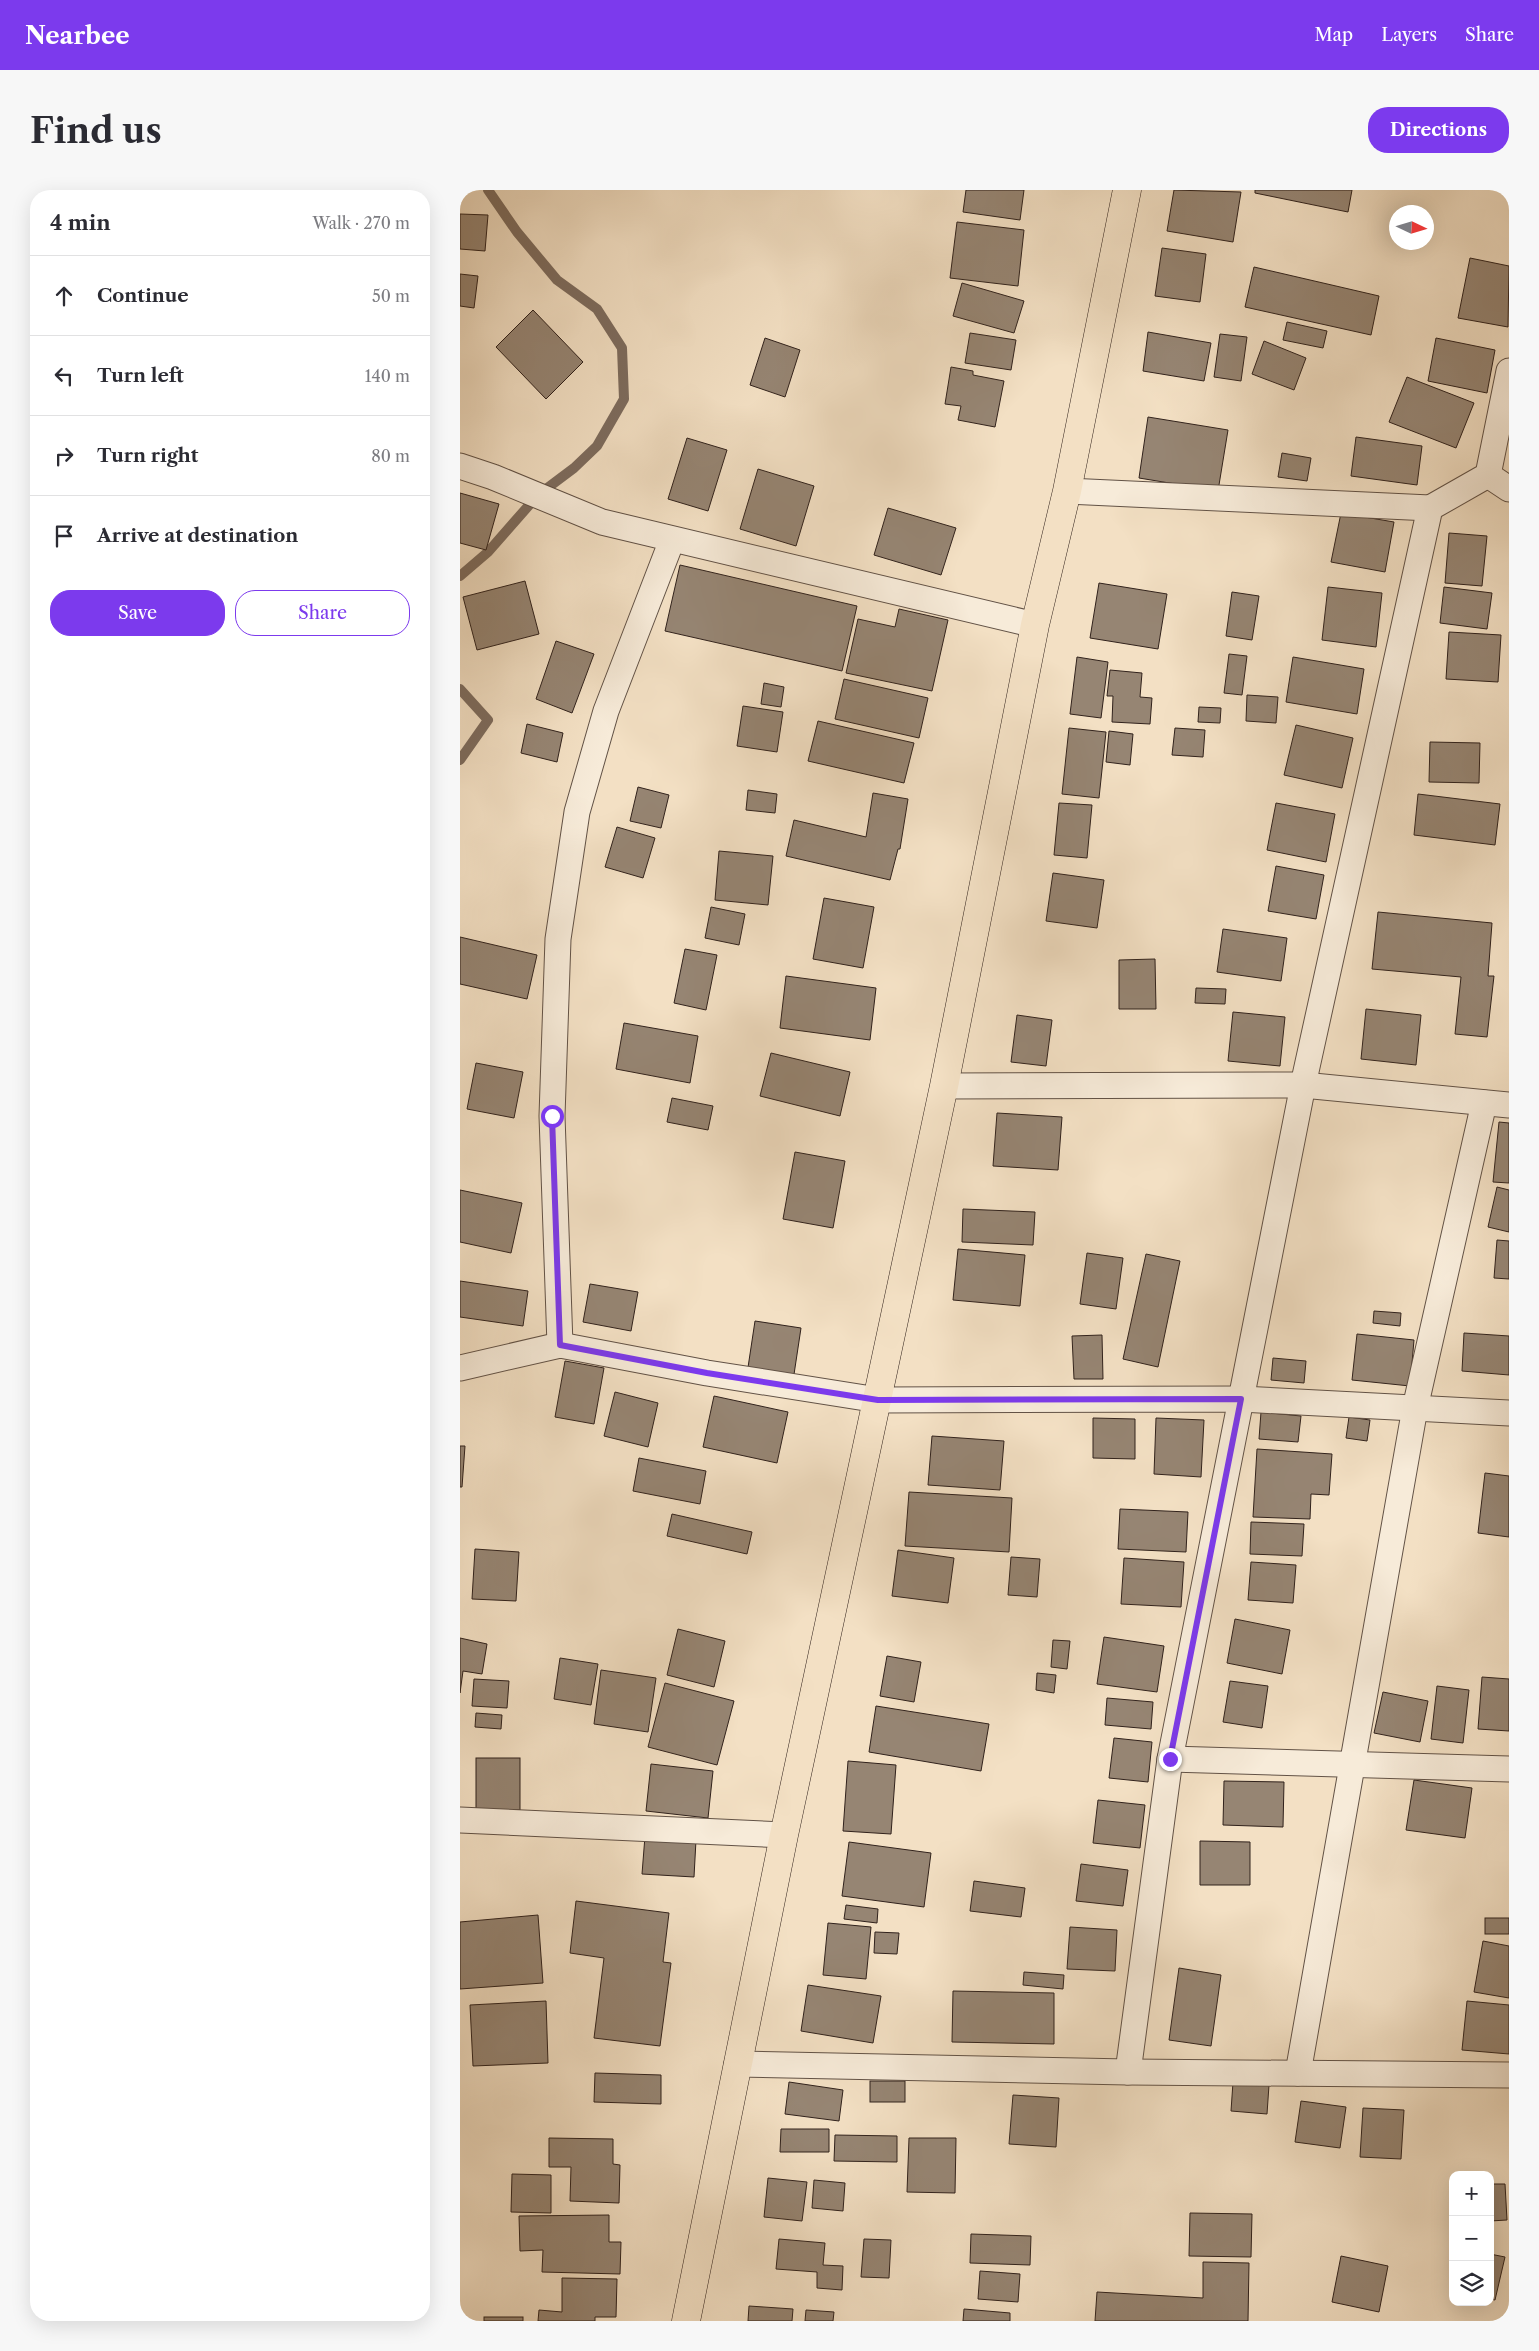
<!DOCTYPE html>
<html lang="en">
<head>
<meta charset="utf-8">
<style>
  body { margin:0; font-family:"Libre Caslon Text",serif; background:#f7f7f7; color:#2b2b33 }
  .controls { position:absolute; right:15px; bottom:15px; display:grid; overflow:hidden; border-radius:10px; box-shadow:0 5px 20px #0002 }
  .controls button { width:45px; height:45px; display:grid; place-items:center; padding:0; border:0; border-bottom:1px solid #e1e1e2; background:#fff; color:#2b2b33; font:25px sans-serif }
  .compass { position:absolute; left:929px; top:15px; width:45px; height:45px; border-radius:50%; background:#fff; box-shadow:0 5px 20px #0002; rotate:94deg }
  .stop { position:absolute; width:15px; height:15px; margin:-11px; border:4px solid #7c3aed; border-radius:50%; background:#fff }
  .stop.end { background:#7c3aed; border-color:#fff; box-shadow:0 1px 5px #0008 }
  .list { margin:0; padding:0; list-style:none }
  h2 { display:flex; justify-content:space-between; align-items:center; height:65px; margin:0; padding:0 20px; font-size:21px }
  h2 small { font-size:16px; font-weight:400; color:#7c7c81 }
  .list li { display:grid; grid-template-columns:32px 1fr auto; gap:15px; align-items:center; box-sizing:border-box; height:80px; padding:0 20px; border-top:1px solid #e1e1e2 }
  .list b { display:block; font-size:19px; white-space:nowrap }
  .list em { font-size:16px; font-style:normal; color:#7c7c81 }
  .actions { display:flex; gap:10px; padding:15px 20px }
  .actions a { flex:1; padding:11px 0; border:1px solid #7c3aed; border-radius:20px; text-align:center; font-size:18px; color:#7c3aed }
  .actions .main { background:#7c3aed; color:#fff }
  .icon { flex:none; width:28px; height:28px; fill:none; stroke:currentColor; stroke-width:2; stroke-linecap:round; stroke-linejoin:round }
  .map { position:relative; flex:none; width:1049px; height:2131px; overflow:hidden; border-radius:20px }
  header { display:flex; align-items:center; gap:30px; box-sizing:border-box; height:70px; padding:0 25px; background:#7c3aed; color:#fff }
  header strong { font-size:24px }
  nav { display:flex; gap:28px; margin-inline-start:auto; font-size:18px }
  .intro { display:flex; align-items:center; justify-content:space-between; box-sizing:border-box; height:120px; padding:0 30px }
  h1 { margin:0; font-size:35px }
  .button { padding:12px 22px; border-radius:20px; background:#7c3aed; color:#fff; font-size:18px; font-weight:700 }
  main { display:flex; gap:30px; padding:0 30px }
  aside { flex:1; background:#fff; border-radius:20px; box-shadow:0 5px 20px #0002 }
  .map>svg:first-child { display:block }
</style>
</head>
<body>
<header>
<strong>Nearbee</strong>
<nav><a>Map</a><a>Layers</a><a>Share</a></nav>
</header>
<div class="intro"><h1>Find us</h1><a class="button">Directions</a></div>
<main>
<aside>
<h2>4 min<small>Walk · 270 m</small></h2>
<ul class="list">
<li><svg class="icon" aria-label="ahead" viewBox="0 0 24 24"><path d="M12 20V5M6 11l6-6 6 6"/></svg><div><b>Continue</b></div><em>50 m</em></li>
<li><svg class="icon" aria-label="left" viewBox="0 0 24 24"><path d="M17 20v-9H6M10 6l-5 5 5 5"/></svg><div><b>Turn left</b></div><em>140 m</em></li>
<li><svg class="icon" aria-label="right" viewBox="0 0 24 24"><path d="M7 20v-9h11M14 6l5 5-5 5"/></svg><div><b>Turn right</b></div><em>80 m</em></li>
<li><svg class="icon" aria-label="arrive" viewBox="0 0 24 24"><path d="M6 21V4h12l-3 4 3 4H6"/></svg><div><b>Arrive at destination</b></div></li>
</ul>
<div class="actions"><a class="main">Save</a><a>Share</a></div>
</aside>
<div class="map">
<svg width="1049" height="2131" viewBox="0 0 1049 2131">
  <rect width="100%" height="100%" fill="#f3e0c4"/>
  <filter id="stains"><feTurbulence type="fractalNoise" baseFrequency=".004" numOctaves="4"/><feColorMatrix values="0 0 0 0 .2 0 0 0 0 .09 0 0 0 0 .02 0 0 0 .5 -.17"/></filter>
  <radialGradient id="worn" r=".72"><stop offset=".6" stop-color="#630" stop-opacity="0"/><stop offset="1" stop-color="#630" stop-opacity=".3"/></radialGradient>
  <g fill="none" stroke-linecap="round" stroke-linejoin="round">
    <g stroke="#7e6d5f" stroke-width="10">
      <polyline points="0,386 28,362 78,305 114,278 137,256 164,209 162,158 137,119 97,90 57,42 28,0"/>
      <polyline points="0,499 28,530 0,570"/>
    </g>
  </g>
  <g fill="#968573" stroke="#31221c">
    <polygon points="506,0 564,0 560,30 503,22"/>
    <polygon points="714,0 781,2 773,52 707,41"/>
    <polygon points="795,0 892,0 888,22 795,3"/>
    <polygon points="0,24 28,25 25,61 0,59"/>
    <polygon points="497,32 564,40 558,96 490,88"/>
    <polygon points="702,58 746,64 740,112 695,106"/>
    <polygon points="1010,68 1049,76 1048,137 998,128"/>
    <polygon points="794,77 919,106 911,145 785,117"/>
    <polygon points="0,84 18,86 14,118 0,116"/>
    <polygon points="502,93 564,111 554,143 493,126"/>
    <polygon points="73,120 123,172 86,209 36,157"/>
    <polygon points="827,132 867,141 863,158 823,150"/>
    <polygon points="688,142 751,153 744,191 683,181"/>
    <polygon points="510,143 556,150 551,180 505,173"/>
    <polygon points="760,144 787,147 781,191 754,187"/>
    <polygon points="305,148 340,160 325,207 290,195"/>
    <polygon points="976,148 1035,160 1027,203 968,191"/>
    <polygon points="804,151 846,168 834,200 792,184"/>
    <polygon points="491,177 513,181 513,185 544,191 535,237 498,230 501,216 485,214"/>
    <polygon points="947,187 1014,213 996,258 929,232"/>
    <polygon points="688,227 768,240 758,301 679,288"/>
    <polygon points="896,247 962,256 957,295 891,286"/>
    <polygon points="227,248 267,260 248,321 208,309"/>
    <polygon points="822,263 851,268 847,291 818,287"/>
    <polygon points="298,279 354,296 336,356 280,339"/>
    <polygon points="0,303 39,314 26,360 0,353"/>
    <polygon points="428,318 496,338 481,385 414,365"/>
    <polygon points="881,323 934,332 925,382 871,372"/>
    <polygon points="989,343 1027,346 1022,396 985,393"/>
    <polygon points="220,375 397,416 382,481 205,441"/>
    <polygon points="65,391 79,444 17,460 3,407"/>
    <polygon points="639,393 707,404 698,459 630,448"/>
    <polygon points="868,397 922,403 916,457 862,450"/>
    <polygon points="984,397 1032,403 1027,439 980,433"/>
    <polygon points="772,402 799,406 792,450 766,446"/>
    <polygon points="439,419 488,430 472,501 386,483 398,429 435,437"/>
    <polygon points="989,442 1041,445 1038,492 986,489"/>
    <polygon points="96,451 134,464 112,523 76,509"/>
    <polygon points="769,464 787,466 782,505 764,503"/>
    <polygon points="617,467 648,472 641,528 610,524"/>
    <polygon points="833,467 904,479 897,524 826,512"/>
    <polygon points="650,480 682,483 680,507 692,508 690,534 652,532 653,506 647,506"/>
    <polygon points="384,489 468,508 459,548 375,529"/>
    <polygon points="304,493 324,497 321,517 301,514"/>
    <polygon points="787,505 818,507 816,533 786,531"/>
    <polygon points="283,516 323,522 317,562 277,556"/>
    <polygon points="739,517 761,518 760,533 738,532"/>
    <polygon points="358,531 454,553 444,593 348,571"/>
    <polygon points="67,534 103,543 97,572 61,563"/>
    <polygon points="836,535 893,548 882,598 824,585"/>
    <polygon points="609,538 646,542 639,608 602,604"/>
    <polygon points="715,538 745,540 743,567 712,565"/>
    <polygon points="649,541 673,544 670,575 646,572"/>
    <polygon points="970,552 1020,553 1019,593 969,592"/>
    <polygon points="178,597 209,605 201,638 170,631"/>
    <polygon points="288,600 317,604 315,623 286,620"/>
    <polygon points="413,603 448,609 440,659 438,659 430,690 326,666 334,630 406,647"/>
    <polygon points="958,604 1040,614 1035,655 954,645"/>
    <polygon points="599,613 632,615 627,668 594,665"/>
    <polygon points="816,613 875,624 866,672 807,660"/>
    <polygon points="157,637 195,648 183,688 145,677"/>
    <polygon points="259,661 313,666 308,715 255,710"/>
    <polygon points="816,676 864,685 856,729 808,721"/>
    <polygon points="593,683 644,690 637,738 586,731"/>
    <polygon points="364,708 414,717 403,778 353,769"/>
    <polygon points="251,717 285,724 279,755 245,748"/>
    <polygon points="918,722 1032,733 1028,786 1034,786 1027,847 995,844 1001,787 912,779"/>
    <polygon points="763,739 827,748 821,791 757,782"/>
    <polygon points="0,747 77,765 67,809 0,794"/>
    <polygon points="225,759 257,765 246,820 214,813"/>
    <polygon points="695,769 696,819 659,819 659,770"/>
    <polygon points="326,786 416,798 410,850 320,838"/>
    <polygon points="736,798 766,799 765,814 735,813"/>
    <polygon points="906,819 961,825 956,875 901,869"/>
    <polygon points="773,822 825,827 820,876 768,871"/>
    <polygon points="557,825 592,830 586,876 551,872"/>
    <polygon points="164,833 238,846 230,893 156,879"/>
    <polygon points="311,863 390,882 380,926 300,906"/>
    <polygon points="16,873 63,882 54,928 7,919"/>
    <polygon points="212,908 253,916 248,940 207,932"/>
    <polygon points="537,923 602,927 598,980 533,976"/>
    <polygon points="1039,932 1049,933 1049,993 1033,992"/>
    <polygon points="335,962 385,971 373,1038 323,1029"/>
    <polygon points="1037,997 1049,1000 1049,1042 1028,1037"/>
    <polygon points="0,1000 62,1013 51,1063 0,1052"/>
    <polygon points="503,1019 575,1022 573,1055 502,1052"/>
    <polygon points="1037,1050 1049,1051 1049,1089 1034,1088"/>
    <polygon points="498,1059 565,1065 560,1116 493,1110"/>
    <polygon points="627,1063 663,1068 656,1119 620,1114"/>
    <polygon points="686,1064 720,1071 698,1177 663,1169"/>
    <polygon points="0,1091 68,1101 63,1136 0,1127"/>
    <polygon points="130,1094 178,1102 171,1141 123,1132"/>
    <polygon points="914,1121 941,1123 940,1136 913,1133"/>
    <polygon points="295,1131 341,1138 333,1191 287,1184"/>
    <polygon points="1004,1143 1049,1146 1049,1185 1002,1181"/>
    <polygon points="897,1144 954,1150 950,1196 892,1190"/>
    <polygon points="642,1145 643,1189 614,1189 612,1146"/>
    <polygon points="813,1168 846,1171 844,1193 811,1190"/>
    <polygon points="105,1171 144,1178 134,1234 95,1227"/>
    <polygon points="155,1202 198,1213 188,1257 144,1246"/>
    <polygon points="254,1206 328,1222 317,1273 243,1257"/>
    <polygon points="801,1222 841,1226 838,1252 799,1249"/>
    <polygon points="889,1227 910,1230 907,1251 886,1248"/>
    <polygon points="633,1228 675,1229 675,1269 633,1268"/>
    <polygon points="696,1228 744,1230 741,1287 694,1284"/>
    <polygon points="472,1246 544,1251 540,1300 468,1295"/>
    <polygon points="0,1256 5,1256 2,1297 0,1297"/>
    <polygon points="797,1259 872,1264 869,1305 851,1304 850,1329 793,1327"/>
    <polygon points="179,1268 246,1281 240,1314 173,1301"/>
    <polygon points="1025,1283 1049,1286 1049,1347 1018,1343"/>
    <polygon points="449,1302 552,1308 549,1362 445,1356"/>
    <polygon points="660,1319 728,1322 726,1362 658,1359"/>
    <polygon points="212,1324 292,1342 287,1364 207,1346"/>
    <polygon points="791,1332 844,1334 842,1366 790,1364"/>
    <polygon points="15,1359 59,1362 56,1411 12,1409"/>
    <polygon points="438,1360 494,1368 488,1413 432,1406"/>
    <polygon points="551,1367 580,1369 577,1407 548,1405"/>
    <polygon points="664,1368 724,1372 721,1417 661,1414"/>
    <polygon points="791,1372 836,1375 833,1413 788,1410"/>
    <polygon points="775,1429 830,1440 822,1484 767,1473"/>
    <polygon points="218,1439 265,1451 254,1497 207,1485"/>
    <polygon points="644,1447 704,1456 697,1502 637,1494"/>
    <polygon points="0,1448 27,1454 22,1484 3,1481 0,1503"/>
    <polygon points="593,1450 610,1451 607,1479 591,1477"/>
    <polygon points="427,1466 461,1472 454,1512 420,1506"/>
    <polygon points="100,1468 138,1474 131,1515 94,1509"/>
    <polygon points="141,1480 196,1488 188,1542 134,1534"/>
    <polygon points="577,1483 596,1485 594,1503 576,1500"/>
    <polygon points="1022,1487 1049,1489 1049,1541 1018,1539"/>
    <polygon points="14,1489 49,1491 47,1518 12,1516"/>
    <polygon points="770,1491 808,1496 802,1538 763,1532"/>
    <polygon points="205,1493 274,1511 257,1575 188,1557"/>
    <polygon points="977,1496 1009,1500 1003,1553 971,1549"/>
    <polygon points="923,1502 968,1511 960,1552 914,1543"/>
    <polygon points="647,1508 693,1512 691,1539 645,1535"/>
    <polygon points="416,1516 529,1534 521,1581 409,1562"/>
    <polygon points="16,1523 42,1525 41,1539 15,1537"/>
    <polygon points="654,1548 692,1552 688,1592 649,1588"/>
    <rect x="16" y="1568" width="44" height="52"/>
    <polygon points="388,1571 436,1575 431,1644 383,1641"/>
    <polygon points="191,1574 253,1581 248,1628 186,1621"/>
    <polygon points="954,1590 1012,1598 1005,1648 946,1640"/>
    <polygon points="764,1591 824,1592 823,1637 763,1635"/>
    <polygon points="638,1610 685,1615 680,1658 633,1653"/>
    <polygon points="185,1646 236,1650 234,1687 182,1684"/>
    <polygon points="740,1651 790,1652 790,1695 740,1695"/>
    <polygon points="389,1652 471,1663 464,1717 382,1706"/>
    <polygon points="621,1674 668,1680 663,1716 616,1711"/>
    <polygon points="514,1691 565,1698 561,1727 510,1721"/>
    <polygon points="116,1711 209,1723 203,1772 211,1773 200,1856 134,1848 144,1768 110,1763"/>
    <polygon points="386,1715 418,1719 417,1733 384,1729"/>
    <polygon points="78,1725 83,1793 0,1799 0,1732"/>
    <rect x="1025" y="1728" width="24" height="16"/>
    <polygon points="368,1733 411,1737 406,1789 363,1785"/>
    <polygon points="610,1737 657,1740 655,1781 607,1779"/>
    <polygon points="415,1742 439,1743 437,1764 414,1763"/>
    <polygon points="1023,1751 1049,1756 1049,1808 1014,1802"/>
    <polygon points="719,1778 761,1785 751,1856 709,1850"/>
    <polygon points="564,1782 604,1785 603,1799 563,1795"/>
    <polygon points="348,1795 421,1806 413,1853 341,1841"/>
    <polygon points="493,1801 594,1803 594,1854 492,1852"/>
    <polygon points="86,1811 88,1873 13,1876 10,1815"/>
    <polygon points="1007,1811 1049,1815 1049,1864 1002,1860"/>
    <polygon points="135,1883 201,1885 201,1914 134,1912"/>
    <rect x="410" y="1891" width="35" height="21"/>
    <polygon points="329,1892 383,1900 379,1931 325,1924"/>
    <polygon points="773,1892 809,1895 807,1924 771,1921"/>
    <polygon points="553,1905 599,1908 596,1957 549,1954"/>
    <polygon points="841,1911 886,1917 880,1958 835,1952"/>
    <polygon points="903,1918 944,1920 941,1969 900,1967"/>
    <polygon points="321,1939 369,1939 369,1962 320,1962"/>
    <polygon points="375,1945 437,1946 437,1972 374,1971"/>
    <polygon points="89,1948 153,1949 153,1974 160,1975 159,2013 110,2011 111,1977 89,1977"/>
    <polygon points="449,1948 496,1948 495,2003 447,2002"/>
    <polygon points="52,1984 91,1985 91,2023 51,2022"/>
    <polygon points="308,1988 347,1992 342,2031 304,2027"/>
    <polygon points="354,1990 385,1993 383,2021 352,2018"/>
    <polygon points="1030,1994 1045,1994 1047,2030 1030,2031"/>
    <polygon points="730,2023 792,2024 791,2067 729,2066"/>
    <polygon points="149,2025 149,2052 161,2052 160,2084 82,2082 83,2060 60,2061 59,2026"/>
    <polygon points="511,2044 571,2046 570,2075 510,2073"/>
    <polygon points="319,2049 365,2053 363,2075 383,2076 382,2100 357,2098 357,2082 316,2079"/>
    <polygon points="404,2049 431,2050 429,2088 401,2087"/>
    <polygon points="1030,2064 1045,2067 1035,2110 1030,2109"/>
    <polygon points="881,2066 928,2076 919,2122 872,2112"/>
    <polygon points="743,2072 789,2073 788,2131 635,2131 637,2102 743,2108"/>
    <polygon points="520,2081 560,2084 558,2112 518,2109"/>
    <polygon points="102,2088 157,2089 156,2127 135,2127 135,2131 78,2131 79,2120 102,2122"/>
    <polygon points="289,2116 333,2119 332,2131 288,2131"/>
    <polygon points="504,2119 550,2123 550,2131 503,2131"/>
    <polygon points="346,2120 374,2122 373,2131 345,2131"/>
    <rect x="24" y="2127" width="39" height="4"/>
  </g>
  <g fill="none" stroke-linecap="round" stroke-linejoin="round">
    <defs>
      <g id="minor">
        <polyline points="0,276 33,287 142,332 575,435"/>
        <polyline points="1028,285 1049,299"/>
        <polyline points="607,301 970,318"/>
        <polyline points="484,896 843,895 1049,915"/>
        <polyline points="100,1155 92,926 98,749 117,622 146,521 212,350"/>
        <polyline points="0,1178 100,1155 247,1183 418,1210 781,1209 1049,1223"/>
        <polyline points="710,1569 1049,1579"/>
        <polyline points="0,1630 324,1645"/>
        <polyline points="277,1874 668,1882 1049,1885"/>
        <polyline points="668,1882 710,1569 843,895 970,318 1028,285 1049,181"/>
        <polyline points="838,1883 955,1218 1024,913"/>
      </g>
      <polyline id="trunk" points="226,2131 324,1645 484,896 575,435 607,301 667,0"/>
    </defs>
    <use href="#minor" stroke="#625246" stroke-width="27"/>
    <use href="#trunk" stroke="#31221c" stroke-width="29"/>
    <use href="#minor" stroke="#f7ebd9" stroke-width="25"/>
    <use href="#trunk" stroke="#f3e0c4" stroke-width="28"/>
  </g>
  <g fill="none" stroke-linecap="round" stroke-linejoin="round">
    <polyline stroke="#7c3aed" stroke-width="6" points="92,926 100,1155 247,1183 418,1210 781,1209 710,1569"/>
  </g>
  <rect width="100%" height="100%" filter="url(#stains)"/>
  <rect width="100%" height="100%" fill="url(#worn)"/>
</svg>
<div class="controls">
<button>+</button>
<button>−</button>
<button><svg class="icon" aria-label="layers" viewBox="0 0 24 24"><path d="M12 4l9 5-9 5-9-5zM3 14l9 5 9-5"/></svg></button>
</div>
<svg class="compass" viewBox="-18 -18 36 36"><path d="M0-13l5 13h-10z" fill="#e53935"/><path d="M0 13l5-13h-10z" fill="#7c7c81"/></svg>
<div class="stop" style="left:92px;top:926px"></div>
<div class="stop end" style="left:710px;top:1569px"></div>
</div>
</main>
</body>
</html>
